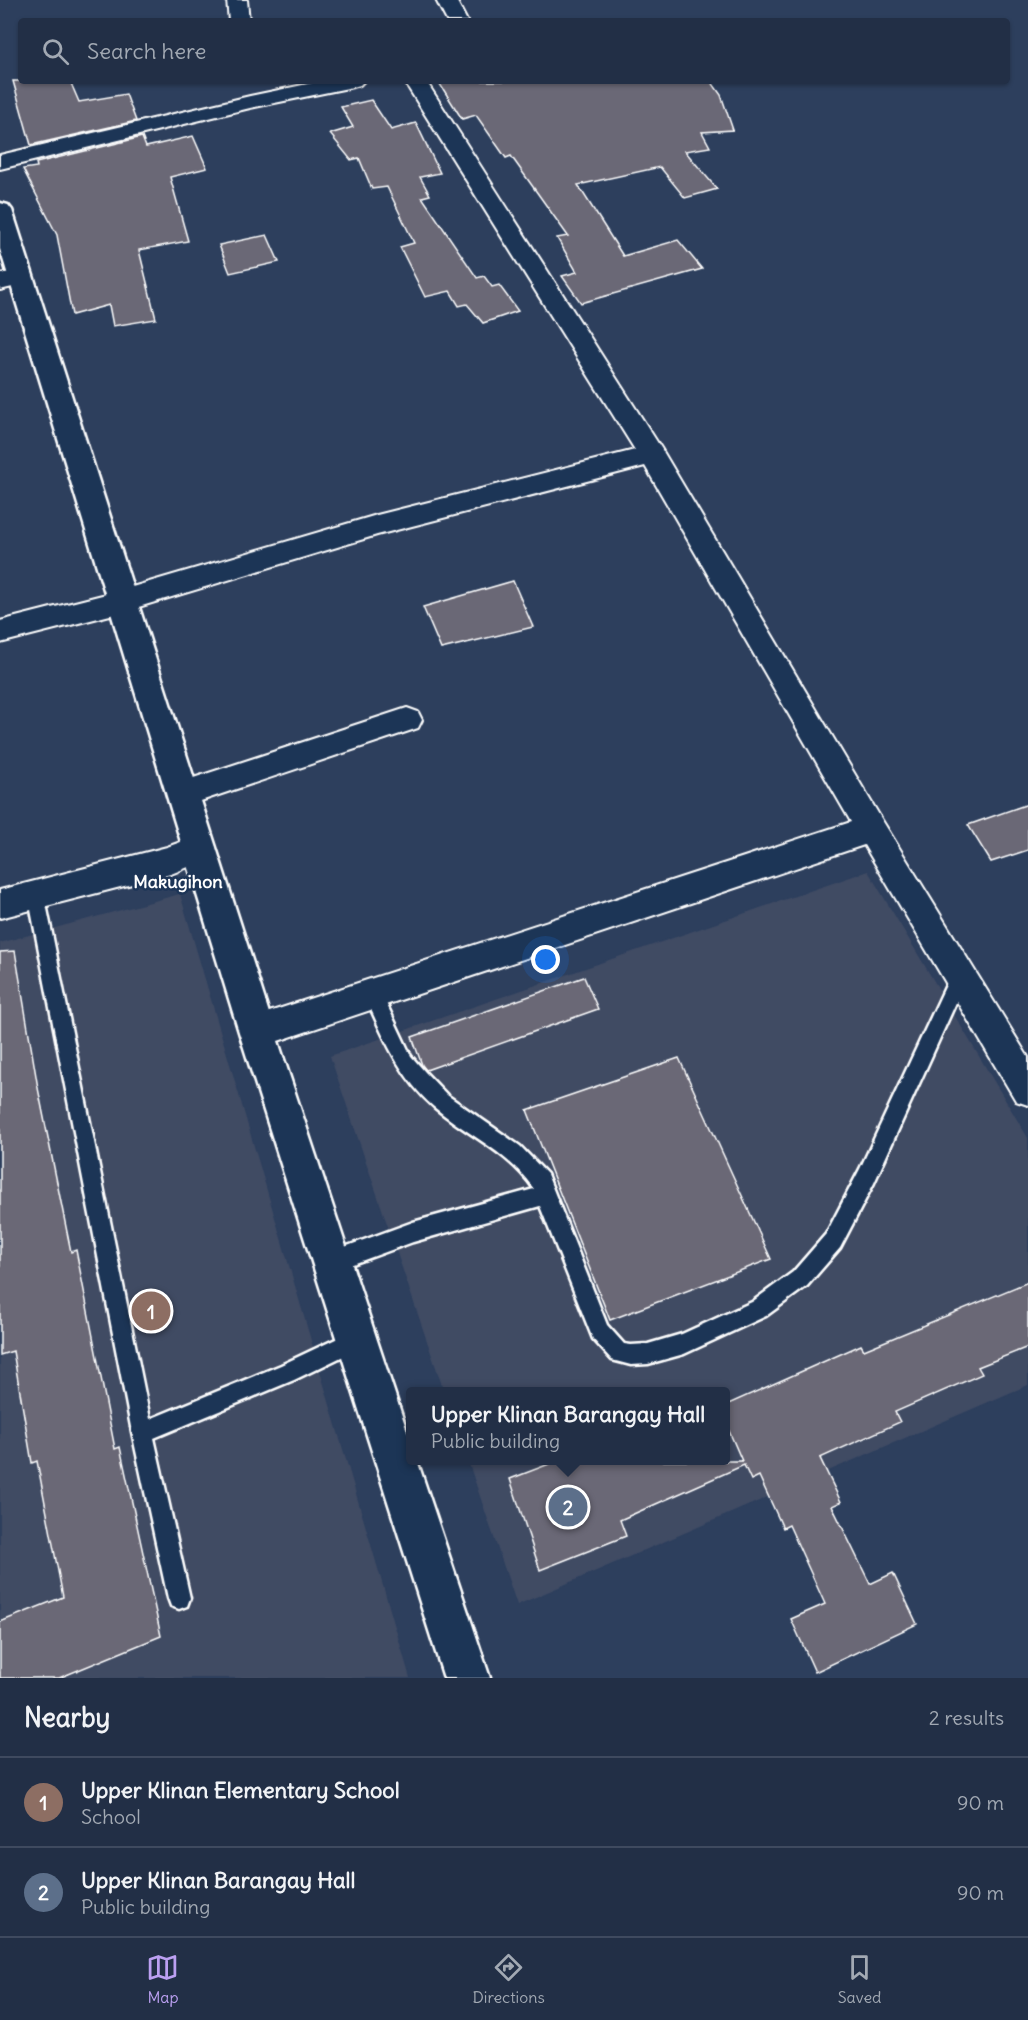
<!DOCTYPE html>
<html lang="en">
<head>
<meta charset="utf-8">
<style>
  body { margin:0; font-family:Delius,sans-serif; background:#2a374d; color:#f1f3f6 }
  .you { position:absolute; left:546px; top:960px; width:21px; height:21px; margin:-15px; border:4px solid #fff; border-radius:50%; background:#1a73e8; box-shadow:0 0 0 9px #1a73e833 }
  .badge { display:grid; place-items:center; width:39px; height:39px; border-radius:50%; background:#bca0f2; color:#fff; font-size:20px; font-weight:700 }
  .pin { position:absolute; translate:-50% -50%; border:3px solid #fff; box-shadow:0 2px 6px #0006 }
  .popup { position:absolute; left:406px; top:1387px; width:324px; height:78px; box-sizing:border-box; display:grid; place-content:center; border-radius:6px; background:#222f46; filter:drop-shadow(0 2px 4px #0005); font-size:20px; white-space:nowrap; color:#a2a9b3 }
  .popup b { font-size:22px; color:#f1f3f6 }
  .popup::after { content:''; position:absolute; left:50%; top:100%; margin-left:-12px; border:12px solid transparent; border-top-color:#222f46 }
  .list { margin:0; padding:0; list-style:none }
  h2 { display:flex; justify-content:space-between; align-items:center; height:78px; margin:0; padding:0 24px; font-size:26px }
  h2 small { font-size:20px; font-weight:400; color:#a2a9b3 }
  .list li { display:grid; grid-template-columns:39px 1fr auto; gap:18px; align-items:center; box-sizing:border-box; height:90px; padding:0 24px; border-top:2px solid #3f4a5f }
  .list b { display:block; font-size:22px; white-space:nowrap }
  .list p { margin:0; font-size:20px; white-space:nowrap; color:#a2a9b3 }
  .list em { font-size:20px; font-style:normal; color:#a2a9b3 }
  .icon { flex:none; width:33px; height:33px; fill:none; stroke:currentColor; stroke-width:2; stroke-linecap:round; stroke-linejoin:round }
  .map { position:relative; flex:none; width:1028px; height:1678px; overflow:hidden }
  .search { position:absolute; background:#222f46; box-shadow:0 2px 4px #0004; left:18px; right:18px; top:18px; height:66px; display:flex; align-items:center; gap:15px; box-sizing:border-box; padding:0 21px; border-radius:6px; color:#a2a9b3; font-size:22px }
  .sheet { height:258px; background:#222f46 }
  nav { display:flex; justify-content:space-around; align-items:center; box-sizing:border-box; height:84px; border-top:2px solid #3f4a5f; background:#222f46; font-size:16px; color:#a2a9b3 }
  nav a { display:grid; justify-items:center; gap:3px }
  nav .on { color:#bca0f2 }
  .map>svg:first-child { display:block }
</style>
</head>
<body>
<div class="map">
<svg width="1028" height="1678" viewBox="0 0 1028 1678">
  <rect width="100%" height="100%" fill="#2d3f5d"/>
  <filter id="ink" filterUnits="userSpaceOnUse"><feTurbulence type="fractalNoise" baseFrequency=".0167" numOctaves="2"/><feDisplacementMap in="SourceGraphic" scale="12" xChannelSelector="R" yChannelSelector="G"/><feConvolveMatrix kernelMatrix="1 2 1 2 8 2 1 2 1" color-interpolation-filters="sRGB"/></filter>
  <g filter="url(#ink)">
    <g fill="#404b64">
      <polygon points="868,871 1028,1138 1028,1385 517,1605 468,1461 726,1460 726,1392 444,1391 330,1056"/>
      <polygon points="180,894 410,1678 0,1678 0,943"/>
    </g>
    <g fill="#6b6876" stroke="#fff" stroke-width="1.5">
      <polygon points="13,81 70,81 79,102 126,94 136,121 31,145"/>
      <polygon points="438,81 711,81 721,95 733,130 702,132 710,147 685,151 717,189 685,198 660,167 578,185 623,256 678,240 702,269 581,303 562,276 577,272 557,238 568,236 511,156 506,158 476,115 462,119"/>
      <polygon points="371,100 391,130 416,123 440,173 420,177 430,195 422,197 477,278 484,276 492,287 499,285 518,311 483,323 467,304 459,306 450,291 425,297 400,247 414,243 387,187 372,189 359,158 351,160 330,134 353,127 341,107"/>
      <polygon points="193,136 207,168 170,177 188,241 139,250 156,319 113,326 109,305 72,315 57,235 23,169 37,167 36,163 142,137 146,147"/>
      <polygon points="267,235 279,262 230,273 219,245"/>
      <polygon points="513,581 533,627 441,649 423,607"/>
      <polygon points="1028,804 1028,850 991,862 968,825"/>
      <polygon points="15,951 38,1088 71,1252 76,1250 115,1449 120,1447 161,1636 59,1678 0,1678 0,1622 63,1597 37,1461 32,1463 13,1351 0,1355 0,952"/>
      <polygon points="584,977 598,1009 426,1070 422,1065 412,1037"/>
      <polygon points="679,1058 771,1259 610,1320 527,1110"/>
      <polygon points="1028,1282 1028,1347 978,1367 982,1374 895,1412 900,1422 820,1458 841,1502 832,1506 870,1584 893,1573 917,1624 815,1672 791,1619 825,1604 789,1525 783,1528 759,1476 751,1480 744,1465 620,1520 626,1536 540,1570 510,1479 557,1461 742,1461 726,1424 726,1405 861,1345 864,1350"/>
    </g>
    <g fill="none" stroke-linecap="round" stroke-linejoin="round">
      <defs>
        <g id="service">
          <polygon points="36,887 42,889 44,894 150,1419 281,1365 357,1329 364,1332 367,1339 364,1346 294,1380 154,1438 190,1598 187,1606 179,1609 171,1606 168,1598 132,1432 28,894 30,889"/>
          <path d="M959,968L965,970L968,976L874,1183L840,1248L807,1286L766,1316L684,1354L648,1364L631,1365L612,1360L593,1339L540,1206L413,1242L331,1272L324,1269L321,1262L324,1255L331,1252L413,1222L534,1189C509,1152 467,1135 434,1107C398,1075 384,1037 364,994L367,988L373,986L379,988L411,1056L425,1072L447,1095L520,1146L547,1174L607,1325L624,1344L631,1345L648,1344L682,1334L752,1302L793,1272L826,1234L860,1169L953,970Z"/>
        </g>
        <g id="minor">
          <polygon points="227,0 247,0 249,21 229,21"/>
          <polygon points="436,0 456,0 467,21 447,21"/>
          <polygon points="322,81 364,81 360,85 353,87 250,108 0,169 0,155 250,96"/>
          <polygon points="404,81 426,81 661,448 882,820 1028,1057 1028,1105 1016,1101 864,845 257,1048 245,1043 240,1032 245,1021 257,1016 851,822 645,466 377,535 122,612 0,643 0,621 122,590 377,515 635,450"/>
          <polygon points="21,270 29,273 33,278 29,283 0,290 0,274"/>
          <polygon points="407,708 418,712 422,720 418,728 183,807 172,803 168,794 172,785"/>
          <polygon points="200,835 211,838 216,848 211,858 171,874 0,918 0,890 167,847"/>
        </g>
        <polygon id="tertiary" points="0,203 8,205 12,210 275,1032 410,1440 410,1460 417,1460 490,1678 444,1678 239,1032 0,249"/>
      </defs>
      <use href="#service" stroke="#fff" stroke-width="5"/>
      <use href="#minor" stroke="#fff" stroke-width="4"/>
      <use href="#tertiary" stroke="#fff" stroke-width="5"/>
      <use href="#service" fill="#1d3557" fill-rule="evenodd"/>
      <use href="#minor" fill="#1d3557" fill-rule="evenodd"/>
      <use href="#tertiary" fill="#1d3557" fill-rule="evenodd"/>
    </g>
  </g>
  <g text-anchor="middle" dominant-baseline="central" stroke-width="5" stroke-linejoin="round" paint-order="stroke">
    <g font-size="18" font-weight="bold" fill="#fff" stroke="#1d3557">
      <text x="178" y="881">Makugihon</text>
    </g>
  </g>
</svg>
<div class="you"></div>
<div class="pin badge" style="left:151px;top:1311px;background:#8d6e63">1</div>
<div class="pin badge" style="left:568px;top:1507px;background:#5c6f8a">2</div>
<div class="popup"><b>Upper Klinan Barangay Hall</b>Public building</div>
<div class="search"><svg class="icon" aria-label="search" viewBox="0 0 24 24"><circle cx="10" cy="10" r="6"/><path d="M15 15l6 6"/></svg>Search here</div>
</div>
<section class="sheet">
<h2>Nearby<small>2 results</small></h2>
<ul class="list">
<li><span class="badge" style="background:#8d6e63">1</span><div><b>Upper Klinan Elementary School</b><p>School</p></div><em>90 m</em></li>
<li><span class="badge" style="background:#5c6f8a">2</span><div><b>Upper Klinan Barangay Hall</b><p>Public building</p></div><em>90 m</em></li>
</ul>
</section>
<nav>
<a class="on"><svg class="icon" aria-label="map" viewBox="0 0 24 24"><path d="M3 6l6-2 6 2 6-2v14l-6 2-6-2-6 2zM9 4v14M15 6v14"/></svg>Map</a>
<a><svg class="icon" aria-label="directions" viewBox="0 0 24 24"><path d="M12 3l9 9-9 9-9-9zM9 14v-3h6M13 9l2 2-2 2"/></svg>Directions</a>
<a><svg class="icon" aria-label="saved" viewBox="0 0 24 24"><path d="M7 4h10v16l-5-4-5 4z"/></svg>Saved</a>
</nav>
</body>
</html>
